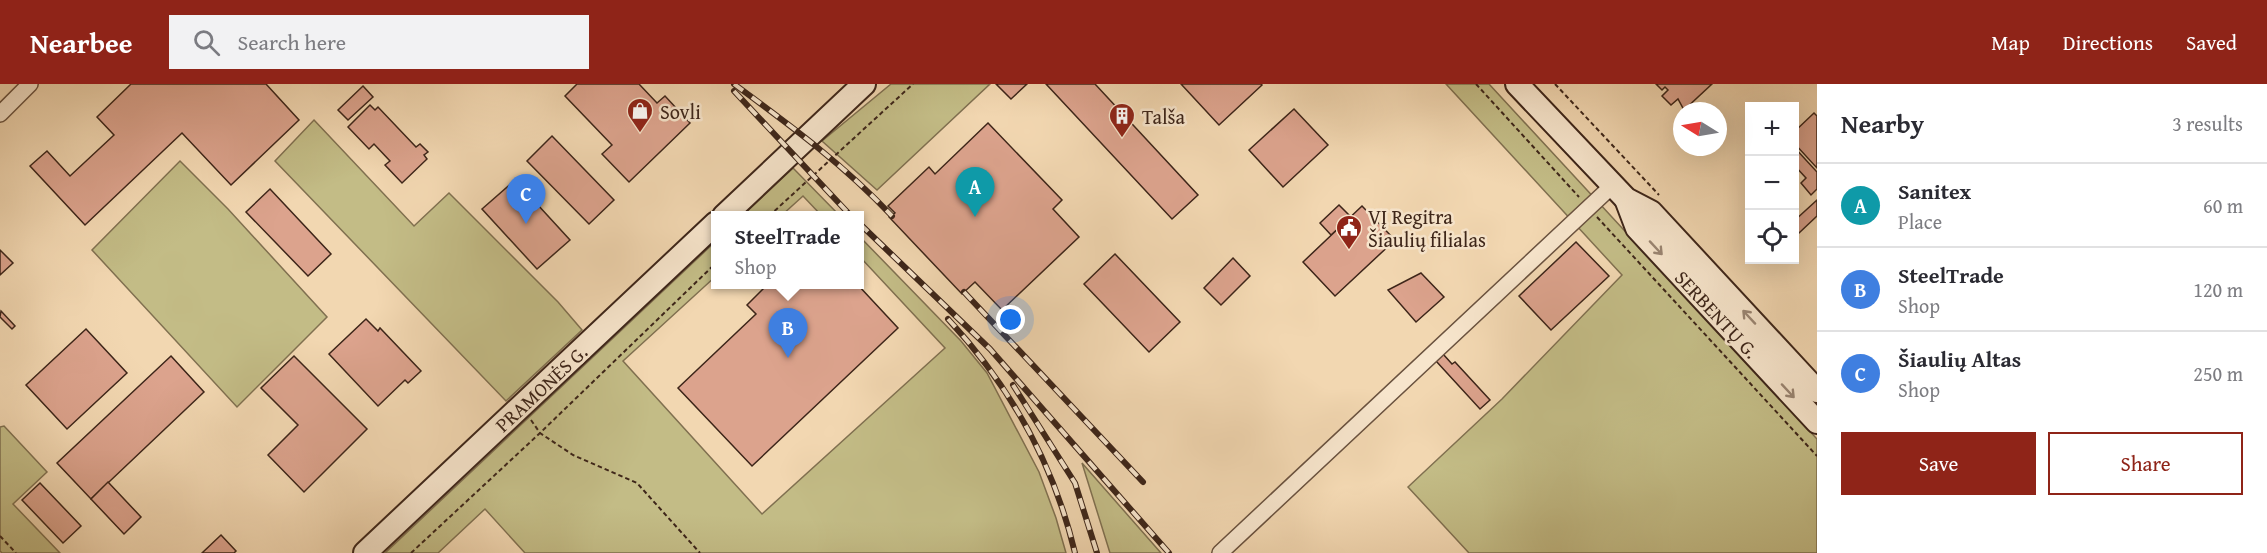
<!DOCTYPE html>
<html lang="en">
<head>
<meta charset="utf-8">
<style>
  body { margin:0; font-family:"Gentium Book Plus",serif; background:#f2f2f3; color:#2b2b33 }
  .controls { position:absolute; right:18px; top:18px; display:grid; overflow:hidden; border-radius:0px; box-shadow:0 6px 24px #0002 }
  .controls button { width:54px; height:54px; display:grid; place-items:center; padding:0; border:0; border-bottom:2px solid #e1e1e2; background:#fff; color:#2b2b33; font:30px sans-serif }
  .compass { position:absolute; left:1673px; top:18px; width:54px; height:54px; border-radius:50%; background:#fff; box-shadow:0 6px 24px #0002; rotate:281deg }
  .you { position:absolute; left:1011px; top:236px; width:21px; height:21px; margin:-15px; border:4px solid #fff; border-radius:50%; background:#1a73e8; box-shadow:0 0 0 9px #1a73e833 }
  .badge { display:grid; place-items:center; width:39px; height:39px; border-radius:50%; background:#8f2418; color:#fff; font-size:20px; font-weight:700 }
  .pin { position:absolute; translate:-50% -50px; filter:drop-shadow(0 2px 3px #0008) }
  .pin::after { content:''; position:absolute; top:32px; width:21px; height:18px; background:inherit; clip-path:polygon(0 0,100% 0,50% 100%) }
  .popup { position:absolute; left:711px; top:127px; width:153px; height:78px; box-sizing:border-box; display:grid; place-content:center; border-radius:0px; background:#fff; filter:drop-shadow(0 2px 4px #0005); font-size:20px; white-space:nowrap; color:#7c7c81 }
  .popup b { font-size:22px; color:#2b2b33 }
  .popup::after { content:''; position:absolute; left:50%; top:100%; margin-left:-12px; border:12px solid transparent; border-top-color:#fff }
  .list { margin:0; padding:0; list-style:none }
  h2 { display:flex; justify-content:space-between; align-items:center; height:78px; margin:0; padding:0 24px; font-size:26px }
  h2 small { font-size:20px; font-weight:400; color:#7c7c81 }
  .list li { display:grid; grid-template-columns:39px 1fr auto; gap:18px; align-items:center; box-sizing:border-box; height:84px; padding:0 24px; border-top:2px solid #e1e1e2 }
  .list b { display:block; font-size:22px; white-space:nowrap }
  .list p { margin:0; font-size:20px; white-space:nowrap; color:#7c7c81 }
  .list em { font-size:20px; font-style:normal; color:#7c7c81 }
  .actions { display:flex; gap:12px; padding:18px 24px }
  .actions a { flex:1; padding:14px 0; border:2px solid #8f2418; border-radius:0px; text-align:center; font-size:21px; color:#8f2418 }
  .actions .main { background:#8f2418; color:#fff }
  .icon { flex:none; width:33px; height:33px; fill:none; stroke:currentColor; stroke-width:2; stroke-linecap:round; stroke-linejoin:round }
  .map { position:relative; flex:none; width:1817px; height:469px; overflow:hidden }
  header { display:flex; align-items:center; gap:36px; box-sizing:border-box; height:84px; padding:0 30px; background:#8f2418; color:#fff }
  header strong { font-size:28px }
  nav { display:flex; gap:33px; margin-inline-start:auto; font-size:21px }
  .search { width:420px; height:54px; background:#f2f2f3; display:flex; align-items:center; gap:15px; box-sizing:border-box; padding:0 21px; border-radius:0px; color:#7c7c81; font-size:22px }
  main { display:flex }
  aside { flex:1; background:#fff }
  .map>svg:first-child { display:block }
</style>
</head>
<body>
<header>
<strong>Nearbee</strong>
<div class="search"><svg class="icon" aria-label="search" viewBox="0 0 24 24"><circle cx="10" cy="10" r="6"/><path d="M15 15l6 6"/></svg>Search here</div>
<nav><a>Map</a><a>Directions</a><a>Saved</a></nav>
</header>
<main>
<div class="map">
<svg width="1817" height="469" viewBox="0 0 1817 469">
  <rect width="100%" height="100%" fill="#f2d7b1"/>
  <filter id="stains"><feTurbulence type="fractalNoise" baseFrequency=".00333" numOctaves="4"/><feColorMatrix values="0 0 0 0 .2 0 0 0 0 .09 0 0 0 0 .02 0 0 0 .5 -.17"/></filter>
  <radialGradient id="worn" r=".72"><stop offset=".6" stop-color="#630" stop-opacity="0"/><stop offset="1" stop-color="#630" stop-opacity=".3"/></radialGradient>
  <g fill="#c3bc86" stroke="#807050" stroke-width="1.5">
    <polygon points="891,0 990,0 877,106 822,57"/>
    <polygon points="1446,0 1489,0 1817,355 1817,469 1469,469 1408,403 1502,315 1622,191"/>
    <polygon points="314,36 414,142 449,109 558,218 582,246 506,317 275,77"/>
    <polygon points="180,77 228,125 327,233 237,323 92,166"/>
    <polygon points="793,84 839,131 821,131 803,112 782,131 743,131"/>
    <polygon points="860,153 961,257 987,289 1039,388 1056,434 1066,469 525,469 485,425 438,469 385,469 716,157 716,192 623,277 762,430 945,264 860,173"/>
    <polygon points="4,342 47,388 13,420 60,469 2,469 0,467 0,343"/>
    <polygon points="1082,379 1161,469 1110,469"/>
  </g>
  <g fill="#dca38d" stroke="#3d2519" stroke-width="1.5">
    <polygon points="131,0 266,0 299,36 231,101 182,49 85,141 30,82 47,67 70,92 114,51 97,33"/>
    <polygon points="577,0 639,0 657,19 665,12 690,39 629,98 602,70 612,61 565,12"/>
    <polygon points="996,0 1027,0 1011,15"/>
    <polygon points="1046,0 1095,0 1198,111 1172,135"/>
    <polygon points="1181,0 1261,0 1262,1 1219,41"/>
    <polygon points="1656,0 1712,0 1684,26 1678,15 1671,21 1662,12 1668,6 1665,3 1662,6"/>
    <polygon points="363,2 373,13 348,36 338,26"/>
    <polygon points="370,21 375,26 378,23 416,63 420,60 428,68 424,71 427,75 402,99 385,81 390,77 374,60 369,65 348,43"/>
    <polygon points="1294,25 1328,61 1283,103 1249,66"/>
    <polygon points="1814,29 1817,32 1817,84 1794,59 1794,48"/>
    <polygon points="988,39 1062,116 1053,125 1079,153 1002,226 975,198 962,210 889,133 895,129 888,122 929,83 935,90"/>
    <polygon points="552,52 614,116 589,140 527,77"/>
    <polygon points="1794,63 1817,88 1817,105 1811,111 1801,99 1806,94 1794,81"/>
    <polygon points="515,96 570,156 537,185 482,125"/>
    <polygon points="270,105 331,170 308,192 246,128"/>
    <polygon points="1817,116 1817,132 1799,149 1794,144 1794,137"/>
    <polygon points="1339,121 1351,133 1331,151 1320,139"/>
    <polygon points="1362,122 1395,156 1335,212 1303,178"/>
    <polygon points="1576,158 1609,192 1551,246 1519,212"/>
    <polygon points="0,166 13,179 0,191"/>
    <polygon points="1115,170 1180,238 1149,268 1084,200"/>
    <polygon points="1233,174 1250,192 1221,221 1204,204"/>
    <polygon points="1421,189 1444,213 1416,238 1388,206"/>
    <polygon points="768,200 857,200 898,244 752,382 678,304 756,230 747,221"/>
    <polygon points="1,227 15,242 12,245 0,233"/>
    <polygon points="366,235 378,247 380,244 421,287 408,299 405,296 378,322 329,270"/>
    <polygon points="86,245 127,289 67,345 26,301"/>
    <polygon points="1443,270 1452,280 1455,278 1490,316 1480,325 1436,277"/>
    <polygon points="171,272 204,308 91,415 57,379"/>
    <polygon points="294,272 367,345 304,408 268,371 298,341 261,304"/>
    <polygon points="108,398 141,433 124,450 91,415"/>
    <polygon points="40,399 81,442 63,459 22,416"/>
    <polygon points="221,451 236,467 234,469 202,469"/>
  </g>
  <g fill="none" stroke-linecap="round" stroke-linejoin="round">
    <defs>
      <g id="minor">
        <polyline points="0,30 30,0"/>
        <polyline points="1220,469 1613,101"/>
      </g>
      <g id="secondary">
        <polyline points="1517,0 1626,115 1651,128 1817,307"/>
        <polyline points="1626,115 1637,144 1817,338"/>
        <polyline points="724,132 864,0"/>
        <polyline points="365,469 716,139"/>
      </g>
    </defs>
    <use href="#minor" stroke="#6a523f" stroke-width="18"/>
    <use href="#secondary" stroke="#3d2519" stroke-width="26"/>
    <g stroke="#3d2519" stroke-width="2" stroke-dasharray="4.5 3" stroke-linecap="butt">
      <polyline points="1476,0 1579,113"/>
      <polyline points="1555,0 1659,111"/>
      <polyline points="769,132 913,0"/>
      <polyline points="1597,133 1817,372"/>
      <polyline points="531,336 540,349 573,371 637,399 700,469"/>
      <polyline points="0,452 16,469"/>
      <polyline points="411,469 540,349 716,179"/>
    </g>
    <use href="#minor" stroke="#f7e5cc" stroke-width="15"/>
    <use href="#secondary" stroke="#f7e5cc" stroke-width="22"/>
    <defs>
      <g id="rail">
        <path d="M734,0C791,42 843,80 892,132"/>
        <polyline points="734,7 851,132"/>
        <polyline points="860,140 990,265 1169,469"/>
        <polyline points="964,208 1143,398"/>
        <path d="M948,235C1010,302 1054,380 1075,469"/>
        <polyline points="1013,301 1075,399 1097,469"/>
      </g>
    </defs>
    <use href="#rail" stroke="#3d2519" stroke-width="6"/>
    <use href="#rail" stroke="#f7e5cc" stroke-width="4" stroke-dasharray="11" stroke-linecap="butt"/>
  </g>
  <defs><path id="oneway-shaft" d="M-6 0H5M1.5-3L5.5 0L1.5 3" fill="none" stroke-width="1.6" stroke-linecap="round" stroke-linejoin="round" transform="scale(1.5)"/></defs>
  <g stroke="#9a8572">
    <use href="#oneway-shaft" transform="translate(1656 164) rotate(47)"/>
    <use href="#oneway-shaft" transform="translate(1749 233) rotate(-133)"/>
    <use href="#oneway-shaft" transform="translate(1788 307) rotate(47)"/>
  </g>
  <defs>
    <symbol id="shop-pin" viewBox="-11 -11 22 30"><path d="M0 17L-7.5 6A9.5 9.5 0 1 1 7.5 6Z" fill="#8f2418" stroke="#f7e5cc"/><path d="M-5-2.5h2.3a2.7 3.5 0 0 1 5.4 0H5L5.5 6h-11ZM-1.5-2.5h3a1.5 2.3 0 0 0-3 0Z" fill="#fff"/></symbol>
    <symbol id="building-pin" viewBox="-11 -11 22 30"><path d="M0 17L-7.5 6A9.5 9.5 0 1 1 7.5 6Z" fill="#8f2418" stroke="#f7e5cc"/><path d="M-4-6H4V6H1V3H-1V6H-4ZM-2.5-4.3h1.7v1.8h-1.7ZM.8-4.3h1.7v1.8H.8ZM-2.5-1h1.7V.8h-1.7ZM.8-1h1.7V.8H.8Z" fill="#fff"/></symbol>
    <symbol id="civic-pin" viewBox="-11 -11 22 30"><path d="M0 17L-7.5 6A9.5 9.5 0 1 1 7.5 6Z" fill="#8f2418" stroke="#f7e5cc"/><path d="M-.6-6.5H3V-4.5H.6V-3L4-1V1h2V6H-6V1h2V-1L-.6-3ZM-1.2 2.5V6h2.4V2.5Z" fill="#fff"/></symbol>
  </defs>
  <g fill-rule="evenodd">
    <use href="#shop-pin" x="625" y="12" width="30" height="40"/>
    <use href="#building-pin" x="1107" y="17" width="30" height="40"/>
    <use href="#civic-pin" x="1334" y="129" width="30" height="40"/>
  </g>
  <g text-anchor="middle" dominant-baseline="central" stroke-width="5" stroke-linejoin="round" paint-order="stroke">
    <g font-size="20" fill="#3d2519" stroke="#f7e5cc" text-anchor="start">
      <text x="660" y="27">Sovli</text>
      <text x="1142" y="32">Talša</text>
      <text x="1368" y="132">VĮ Regitra<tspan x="1368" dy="23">Šiaulių filialas</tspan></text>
    </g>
    <g font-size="20" fill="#3d2519" stroke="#f7e5cc">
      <text transform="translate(1717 230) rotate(47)">SERBENTŲ G.</text>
      <text transform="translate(541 304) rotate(-43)">PRAMONĖS G.</text>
    </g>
  </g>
  <rect width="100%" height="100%" filter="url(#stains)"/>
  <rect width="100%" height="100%" fill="url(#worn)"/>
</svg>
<div class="controls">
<button>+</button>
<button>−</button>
<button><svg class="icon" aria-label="locate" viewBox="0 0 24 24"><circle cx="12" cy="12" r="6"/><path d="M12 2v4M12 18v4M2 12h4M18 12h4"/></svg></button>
</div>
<svg class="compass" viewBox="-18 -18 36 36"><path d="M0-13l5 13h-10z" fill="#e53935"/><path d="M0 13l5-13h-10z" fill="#7c7c81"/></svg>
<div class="you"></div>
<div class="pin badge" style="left:975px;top:133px;background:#0f9aa8">A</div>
<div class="pin badge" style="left:788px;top:274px;background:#3f7fe0">B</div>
<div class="popup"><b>SteelTrade</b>Shop</div>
<div class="pin badge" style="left:526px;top:140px;background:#3f7fe0">C</div>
</div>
<aside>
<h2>Nearby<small>3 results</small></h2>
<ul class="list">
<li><span class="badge" style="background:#0f9aa8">A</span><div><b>Sanitex</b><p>Place</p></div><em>60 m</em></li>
<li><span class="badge" style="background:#3f7fe0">B</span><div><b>SteelTrade</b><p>Shop</p></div><em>120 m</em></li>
<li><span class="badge" style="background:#3f7fe0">C</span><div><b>Šiaulių Altas</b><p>Shop</p></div><em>250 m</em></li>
</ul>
<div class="actions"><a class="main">Save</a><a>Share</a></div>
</aside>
</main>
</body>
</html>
